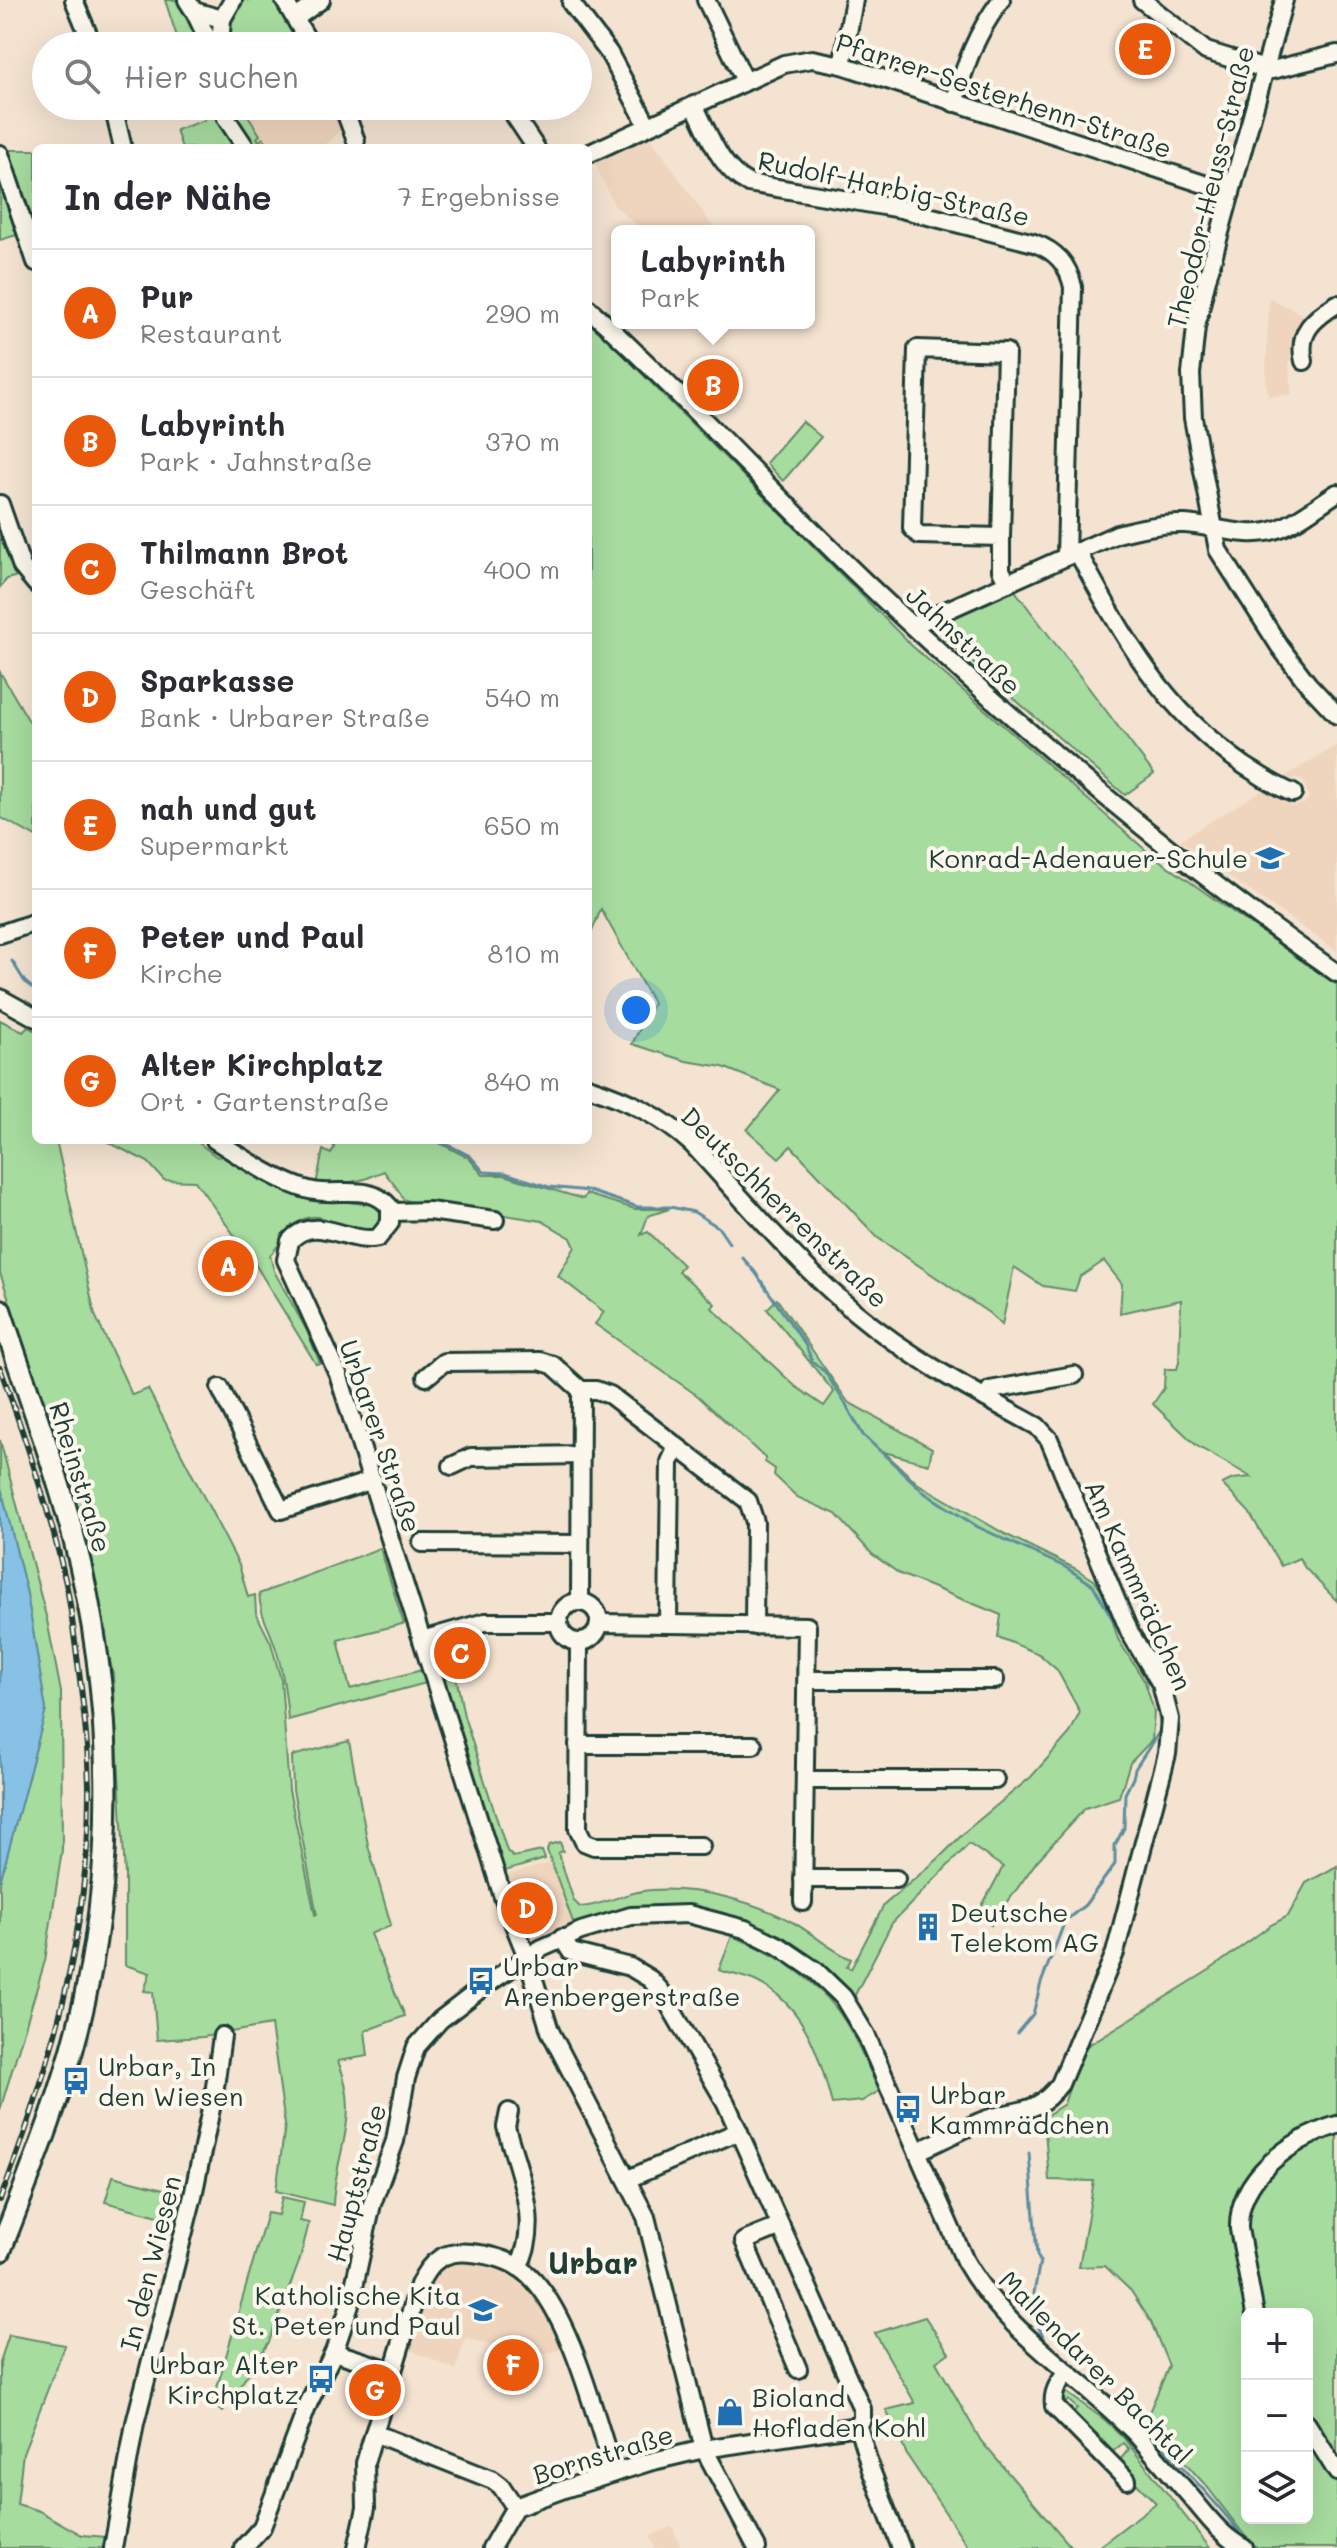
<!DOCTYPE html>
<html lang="de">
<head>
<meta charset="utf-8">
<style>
  body { margin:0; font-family:Mali,sans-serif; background:#f7f7f7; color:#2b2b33 }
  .controls { position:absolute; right:24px; bottom:24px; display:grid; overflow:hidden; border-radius:12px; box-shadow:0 8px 32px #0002 }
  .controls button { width:72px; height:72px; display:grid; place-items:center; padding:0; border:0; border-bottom:2px solid #e1e1e2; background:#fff; color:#2b2b33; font:40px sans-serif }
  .you { position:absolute; left:636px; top:1010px; width:28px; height:28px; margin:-20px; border:6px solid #fff; border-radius:50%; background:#1a73e8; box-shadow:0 0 0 12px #1a73e833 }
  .badge { display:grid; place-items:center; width:52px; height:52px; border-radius:50%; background:#ea580c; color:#fff; font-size:26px; font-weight:700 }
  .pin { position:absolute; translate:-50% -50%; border:4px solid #fff; box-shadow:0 2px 8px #0006 }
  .popup { position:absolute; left:611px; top:225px; width:204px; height:104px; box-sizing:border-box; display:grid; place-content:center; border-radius:12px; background:#fff; filter:drop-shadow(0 2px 6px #0005); font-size:26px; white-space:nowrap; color:#7c7c81 }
  .popup b { font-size:30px; color:#2b2b33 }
  .popup::after { content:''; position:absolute; left:50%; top:100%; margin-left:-16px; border:16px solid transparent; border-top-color:#fff }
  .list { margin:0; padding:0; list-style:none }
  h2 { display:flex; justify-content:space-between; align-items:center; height:104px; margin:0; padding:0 32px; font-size:34px }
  h2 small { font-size:26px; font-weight:400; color:#7c7c81 }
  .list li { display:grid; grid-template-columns:52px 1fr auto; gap:24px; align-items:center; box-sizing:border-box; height:128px; padding:0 32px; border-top:2px solid #e1e1e2 }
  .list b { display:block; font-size:30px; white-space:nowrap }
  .list p { margin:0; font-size:26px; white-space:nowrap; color:#7c7c81 }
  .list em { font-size:26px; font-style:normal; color:#7c7c81 }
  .icon { flex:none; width:44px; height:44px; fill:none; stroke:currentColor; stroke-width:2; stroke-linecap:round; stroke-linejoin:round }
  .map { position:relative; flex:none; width:1337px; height:2548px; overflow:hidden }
  .search { position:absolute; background:#fff; box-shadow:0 8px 32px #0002; left:32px; top:32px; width:560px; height:88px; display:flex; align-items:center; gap:20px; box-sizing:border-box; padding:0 28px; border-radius:44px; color:#7c7c81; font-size:30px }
  .panel { position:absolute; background:#fff; box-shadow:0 8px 32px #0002; left:32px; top:144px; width:560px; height:1000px; border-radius:12px }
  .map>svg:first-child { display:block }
</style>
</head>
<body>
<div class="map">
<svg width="1337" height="2548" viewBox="0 0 1337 2548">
  <rect width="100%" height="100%" fill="#f4e3d1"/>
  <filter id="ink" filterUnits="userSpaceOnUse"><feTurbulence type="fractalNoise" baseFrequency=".0125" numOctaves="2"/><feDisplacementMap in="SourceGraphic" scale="16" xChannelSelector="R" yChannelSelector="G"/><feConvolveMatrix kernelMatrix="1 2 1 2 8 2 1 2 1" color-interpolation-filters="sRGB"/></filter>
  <g filter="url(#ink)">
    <g fill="#efd5be">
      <polygon points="242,106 336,106 343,128 321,148 274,148 263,138 259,141 256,138 260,136"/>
      <polygon points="648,134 714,228 711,231 644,231 614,205 593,159"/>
      <polygon points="1269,298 1310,318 1297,335 1292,351 1289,368 1292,394 1268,397 1266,375"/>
      <polygon points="1337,745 1337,951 1228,876 1180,840 1264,789 1292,806 1304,804 1309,797 1303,781 1296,778 1282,783 1279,780"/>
      <polygon points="551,1863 574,1925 539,1935 527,1930 518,1918 503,1876"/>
      <polygon points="452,2260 481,2261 505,2268 518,2277 539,2299 552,2319 564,2349 532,2357 465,2338 456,2370 408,2349 431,2274"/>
      <polygon points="672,2526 681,2548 655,2548 650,2536"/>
    </g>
    <g fill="#a7dc9f" stroke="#638c6a" stroke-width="2" fill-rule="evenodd">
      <polygon points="165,0 178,0 204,46 180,46"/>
      <polygon points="242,0 279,0 305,46 225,46 231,21"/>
      <polygon points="200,106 215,106 225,131 237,148 182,148 176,130 205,120"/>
      <polygon points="231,106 242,106 260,135 257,138 259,141 263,138 274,148 258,148 236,119"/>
      <polygon points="5,150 36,150 36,239"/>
      <polygon points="0,177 20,234 0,240"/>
      <polygon points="588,319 911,645 1149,853 1337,985 1337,1601 1305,1568 1299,1558 1281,1566 1249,1512 1222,1484 1233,1479 1251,1477 1197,1446 1153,1404 1164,1388 1165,1369 1177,1369 1179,1362 1181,1300 1120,1313 1122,1284 1104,1261 1080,1277 1075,1291 1043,1286 1014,1267 1002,1325 989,1313 878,1238 791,1146 779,1158 747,1130 780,1090 723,1067 686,1061 632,1044 653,1003 601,909 588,941"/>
      <polygon points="802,421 821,437 783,481 766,463"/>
      <polygon points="0,517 21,575 7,579 0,587"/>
      <polygon points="1013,588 1154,774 1125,795 943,637 940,628 946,619"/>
      <polygon points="0,672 36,733 36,837 0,817"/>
      <path d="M0,1020L23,1032L28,1027L36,1031V1140H56L95,1315L132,1395L148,1389L239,1565L248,1597L255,1595L256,1613L271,1643L281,1680L289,1790L315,1915H317L293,1790L292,1756L349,1741L368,1845L391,1925L370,1934L405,2016L365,2031L368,2056L338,2061C362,2118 335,2150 333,2205L276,2191L285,2125L271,2025L203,2037L157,2040L153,1992L144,1991L150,1973L125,1965V1875L113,1674L66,1467L0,1273Z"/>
      <path d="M104,1140H195L217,1157L228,1155L330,1200L374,1205L382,1214L381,1224C359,1249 329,1207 304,1219C288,1226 282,1244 270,1255L274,1271L307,1331L320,1363L316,1364L255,1264L195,1181L164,1180L148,1162Z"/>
      <path d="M333,1140H434L469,1158L483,1175H504L583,1199L586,1194L635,1209H669L648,1216L641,1235L648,1232L683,1265L678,1271L715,1304L712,1308L795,1386L824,1406L834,1392L767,1309L777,1299L848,1402L932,1448L929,1464L884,1452L917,1483L1005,1534L1076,1569L1094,1580L1105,1596L1118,1639L1145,1682L1154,1711L1152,1740L1130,1763L1119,1797L1085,1808L1037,1861L991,1925L977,1915L1003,1867L969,1844L892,1923L855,1995L856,2002C829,1983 803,1964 776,1945C765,1937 753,1926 741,1920C685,1896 629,1903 574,1925L547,1850L549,1845L560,1842L563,1851L558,1853L574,1901L580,1907C604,1906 626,1891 651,1890C699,1887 751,1900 794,1923C814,1934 830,1950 851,1959L847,1967L851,1969L884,1905L938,1859L967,1830L1031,1777L1070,1733L1080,1712L1057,1670L1039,1654L998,1637L1001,1615L900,1574L872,1554L836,1514L797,1497L774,1475L775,1469L765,1462V1458L698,1396L595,1324L604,1312L558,1276L575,1247L571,1238L542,1221L425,1202L416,1204L403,1199C399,1188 390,1181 384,1171L365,1179L329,1187L316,1185L323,1150L331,1154L334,1148Z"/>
      <polygon points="0,1440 47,1620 61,1692 62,1850 45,1961 0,2110 0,1882 46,1710 27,1594 0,1484"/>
      <path d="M380,1548L403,1621L406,1623L338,1640L350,1689L422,1670L426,1683L288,1720C286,1694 283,1668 274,1643C267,1623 261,1617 259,1594Z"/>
      <polygon points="456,1676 464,1716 507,1851 513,1857 542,1851 545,1859 505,1871 444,1677"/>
      <path d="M1337,1866V2548H1258L1252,2545L1208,2488L1146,2419L1169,2366L1151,2322L1131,2291L1105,2266L1079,2267L1094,2181L1049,2180L1044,2117L1064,2104L1082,2049L1211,1969L1271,1925L1288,1916L1306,1883ZM1247,2314H1307V2518H1247Z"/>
      <path d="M732,1936C770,1951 809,1974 835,2007C854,2031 866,2063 879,2091L862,2101L832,2104C819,2055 805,2004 755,1981C743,1976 730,1974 719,1970Z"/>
      <polygon points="113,2176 187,2195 181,2222 105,2202"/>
      <polygon points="282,2197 304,2202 300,2221 309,2223 299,2262 269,2342 223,2412 212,2405 267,2213 278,2215"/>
      <polygon points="925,2317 949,2353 936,2362 981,2441 1072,2548 969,2548 907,2455 886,2410 915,2403 875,2333"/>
      <polygon points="9,2335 65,2345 23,2453 17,2504 39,2511 82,2535 106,2537 104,2548 0,2548 0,2362"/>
      <polygon points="364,2370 381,2377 382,2383 374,2414 351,2403"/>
      <polygon points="1063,2390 1105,2420 1123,2437 1210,2548 1097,2548 1156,2503 1119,2466 1119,2461 1129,2449 1123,2443 1110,2454 1071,2415 1077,2408 1068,2400 1062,2406 1059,2395"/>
    </g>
    <polygon fill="#87c2e6" stroke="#5d8d9f" stroke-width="2" points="0,1484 27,1594 46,1710 0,1882"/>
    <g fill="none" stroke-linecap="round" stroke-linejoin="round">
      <g stroke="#5d8d9f" stroke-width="3">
        <polyline points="12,961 25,982 36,991"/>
        <polyline points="439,1140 470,1156 484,1172 505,1173 549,1187 589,1191 638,1207 670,1207 694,1212 718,1227 729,1243"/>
        <polyline points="742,1257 755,1272 806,1346 812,1361 825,1372 845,1403 863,1435 926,1494 978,1527 1065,1567 1093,1585 1155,1693 1161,1729 1135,1769 1133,1778 1125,1794 1124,1828 1115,1845 1115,1864 1085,1905 1065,1921 1041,1983 1033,2014 1017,2033"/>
        <polyline points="1029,2153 1037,2255 1040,2261 1034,2293 1036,2313"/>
        <polyline points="1039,2328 1048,2346"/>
        <path d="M1091,2382C1130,2408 1158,2441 1190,2475C1207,2494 1224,2512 1239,2532"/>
      </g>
      <defs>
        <g id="minor">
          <polyline points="74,0 93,46"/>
          <polyline points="187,0 194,11 222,19"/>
          <polyline points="284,0 311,46"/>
          <polyline points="706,0 745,81"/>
          <polyline points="1142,0 1206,51 1265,69 1272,70 1337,54"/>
          <polyline points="1284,0 1206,283 1196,327 1191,374 1193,418 1218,550 1280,647 1308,684 1337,715"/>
          <polyline points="571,3 609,53 648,126"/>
          <polyline points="194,11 211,46"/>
          <polyline points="296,18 321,0"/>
          <polyline points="220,46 222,19 233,0"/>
          <polyline points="842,65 854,0"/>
          <path d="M954,103C966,62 976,34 1001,0"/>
          <path d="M694,105C709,133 719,168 748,183L901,209L1034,243C1056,251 1068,264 1073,287L1066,556"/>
          <polyline points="113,106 123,148"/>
          <polyline points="223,106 226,118 246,148"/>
          <polyline points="343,106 356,141"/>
          <polyline points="508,106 536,148"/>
          <polyline points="0,154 36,262"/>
          <polyline points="588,154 784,64 812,59 842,65 1231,193"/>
          <path d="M588,308C684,395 770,491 863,580C1012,722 1168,856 1337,973"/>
          <path d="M1304,361C1297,332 1314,318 1337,304"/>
          <polyline points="0,504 22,567 36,584"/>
          <polyline points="1001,537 919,535 912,528 917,349 1006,352 1001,537 1001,570 1008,583"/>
          <path d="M1077,551C1124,638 1161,708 1245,766C1261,776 1275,786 1293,793"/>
          <path d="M914,625L1117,534C1139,528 1162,523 1185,524C1215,526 1248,540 1278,529C1298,522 1319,504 1337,493"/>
          <polyline points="0,934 36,922"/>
          <polyline points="0,998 36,1018"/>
          <path d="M588,1087C628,1100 661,1116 692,1144C745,1201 795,1262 855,1312C910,1358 974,1392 1037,1426L1049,1439L1130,1633L1161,1684L1170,1719L1167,1754L1115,1953L1060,2084C1034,2118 1016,2107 982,2121C960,2130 940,2142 918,2151"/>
          <path d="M215,1140C241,1157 283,1185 314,1191C339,1196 370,1183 390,1207V1223L378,1238C349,1245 314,1212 290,1241L286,1260L338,1374L504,1900L527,1957L550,2031L646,2217L704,2449L757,2548"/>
          <polyline points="392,1212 429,1211 495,1220"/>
          <polyline points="426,1377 444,1362 540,1361 553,1365 581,1390 580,1602"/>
          <polyline points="220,1388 281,1510 373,1480"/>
          <polyline points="581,1390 596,1390 610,1395 748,1501 755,1522 754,1626"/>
          <polyline points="986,1398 990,1390 1074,1375"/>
          <polyline points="452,1466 471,1457 581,1455"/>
          <polyline points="422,1543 580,1544"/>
          <circle cx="579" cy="1622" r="20"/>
          <polyline points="599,1623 807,1626 803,1902"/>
          <polyline points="668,1624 670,1462 677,1447"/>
          <polyline points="422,1640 485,1622 559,1622"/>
          <polyline points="579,1643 578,1829 584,1842 594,1846 701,1846"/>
          <polyline points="807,1680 995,1680"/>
          <polyline points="578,1745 753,1745"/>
          <polyline points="805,1780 995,1780"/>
          <polyline points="803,1879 896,1879"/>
          <polyline points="562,1938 571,1952 630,1967 650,1979 661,1991 726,2103 862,2409 862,2419 858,2426 871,2470 901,2548"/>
          <path d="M509,2112L506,2127C518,2172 543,2223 518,2267"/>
          <polyline points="628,2179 739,2131"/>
          <polyline points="781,2226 744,2241 798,2369"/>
          <path d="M1255,2314L1239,2229C1237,2177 1292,2139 1337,2125"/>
          <polyline points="334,2352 393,2371"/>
          <path d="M1066,2373C1058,2384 1052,2392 1054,2406L1127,2480"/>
          <polyline points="1307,2424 1337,2472"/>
          <polyline points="374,2433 493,2480 501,2486 515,2507"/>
          <polyline points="113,2548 135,2423 193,2196 214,2094 222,2036"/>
          <path d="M243,2548L262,2527L309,2402L334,2352L350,2305L372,2204L395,2141L406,2078L416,2047L440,2020L487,1984L542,1948L581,1931L631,1916L688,1914L745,1929L779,1946L816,1971L843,1997L866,2035L965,2261C1006,2333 1077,2374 1134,2432C1153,2453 1172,2475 1191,2497C1207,2516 1221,2536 1244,2548"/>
          <path d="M357,2548L366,2508L365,2463L419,2285C430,2260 445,2250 472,2253C492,2255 514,2261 529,2275C571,2315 595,2417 614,2473"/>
          <polyline points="491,2548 515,2507 567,2488 649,2462 704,2449 858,2426"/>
        </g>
        <path id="major" d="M0,1310C25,1385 53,1459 73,1535C115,1694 118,1868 78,2028C59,2104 28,2178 0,2251"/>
      </defs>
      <use href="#minor" stroke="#1f3d34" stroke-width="22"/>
      <use href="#major" stroke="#1f3d34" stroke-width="26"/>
      <use href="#minor" stroke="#fbf7ec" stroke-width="16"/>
      <use href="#major" stroke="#fbf7ec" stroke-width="20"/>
      <defs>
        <path id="rail" d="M0,1368C26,1440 51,1514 67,1588C71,1608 73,1629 76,1648C82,1694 88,1741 89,1787C90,1929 51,2069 0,2200"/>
      </defs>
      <use href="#rail" stroke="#1f3d34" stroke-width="6"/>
      <use href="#rail" stroke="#fbf7ec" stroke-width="3" stroke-dasharray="9" stroke-linecap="butt"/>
    </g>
  </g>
  <defs>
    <symbol id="school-bare" viewBox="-9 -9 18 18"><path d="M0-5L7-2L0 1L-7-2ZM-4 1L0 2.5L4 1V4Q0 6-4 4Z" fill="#1f6fb2" stroke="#fbf7ec" stroke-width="2.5" paint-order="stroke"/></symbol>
    <symbol id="building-bare" viewBox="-9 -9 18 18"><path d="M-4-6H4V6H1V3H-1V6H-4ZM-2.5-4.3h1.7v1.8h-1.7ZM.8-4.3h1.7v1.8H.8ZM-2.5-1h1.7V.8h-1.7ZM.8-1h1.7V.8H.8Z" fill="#1f6fb2" stroke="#fbf7ec" stroke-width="2.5" paint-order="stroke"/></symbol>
    <symbol id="bus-bare" viewBox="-9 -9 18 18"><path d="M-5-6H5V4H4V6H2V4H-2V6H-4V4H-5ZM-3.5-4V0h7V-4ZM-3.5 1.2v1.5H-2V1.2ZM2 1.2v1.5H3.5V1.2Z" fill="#1f6fb2" stroke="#fbf7ec" stroke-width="2.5" paint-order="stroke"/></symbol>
    <symbol id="shop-bare" viewBox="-9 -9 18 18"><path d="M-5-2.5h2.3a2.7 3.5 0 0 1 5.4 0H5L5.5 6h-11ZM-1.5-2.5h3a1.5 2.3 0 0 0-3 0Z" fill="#1f6fb2" stroke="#fbf7ec" stroke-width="2.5" paint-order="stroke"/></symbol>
  </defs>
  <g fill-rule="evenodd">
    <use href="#school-bare" x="1250" y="838" width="40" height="40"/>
    <use href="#building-bare" x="908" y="1907" width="40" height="40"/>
    <use href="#bus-bare" x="461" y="1961" width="40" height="40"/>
    <use href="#bus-bare" x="56" y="2061" width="40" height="40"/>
    <use href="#bus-bare" x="888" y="2089" width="40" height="40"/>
    <use href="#school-bare" x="463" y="2290" width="40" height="40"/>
    <use href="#bus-bare" x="301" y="2359" width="40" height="40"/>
    <use href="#shop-bare" x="710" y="2392" width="40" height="40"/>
  </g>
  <g text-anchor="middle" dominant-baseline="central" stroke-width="8" stroke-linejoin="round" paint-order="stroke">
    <g font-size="26" fill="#1f3d34" stroke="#fbf7ec">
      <text transform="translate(1004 95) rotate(18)">Pfarrer-Sesterhenn-Straße</text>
      <text transform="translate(1210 187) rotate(-76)">Theodor-Heuss-Straße</text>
      <text transform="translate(894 188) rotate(12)">Rudolf-Harbig-Straße</text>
      <text transform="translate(964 640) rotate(43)">Jahnstraße</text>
      <text transform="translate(785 1207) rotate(44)">Deutschherrenstraße</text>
      <text transform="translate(381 1436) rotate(71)">Urbarer Straße</text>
      <text transform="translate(81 1477) rotate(73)">Rheinstraße</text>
      <text transform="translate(1139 1585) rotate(66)">Am Kammrädchen</text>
      <text transform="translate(356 2183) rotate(-75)">Hauptstraße</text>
      <text transform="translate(150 2263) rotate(-76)">In den Wiesen</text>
      <text transform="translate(1096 2367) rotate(45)">Mallendarer Bachtal</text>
      <text transform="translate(603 2454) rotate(-17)">Bornstraße</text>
    </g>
    <g font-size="26" fill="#1f3d34" stroke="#fbf7ec" text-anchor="start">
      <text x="1248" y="858" text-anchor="end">Konrad-Adenauer-Schule</text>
      <text x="950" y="1912">Deutsche<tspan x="950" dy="30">Telekom AG</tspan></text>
      <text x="503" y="1966">Urbar<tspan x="503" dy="30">Arenbergerstraße</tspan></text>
      <text x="98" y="2066">Urbar, In<tspan x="98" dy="30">den Wiesen</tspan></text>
      <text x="930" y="2094">Urbar<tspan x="930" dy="30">Kammrädchen</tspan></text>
      <text x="461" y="2295" text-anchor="end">Katholische Kita<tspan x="461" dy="30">St. Peter und Paul</tspan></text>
      <text x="299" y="2364" text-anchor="end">Urbar Alter<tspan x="299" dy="30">Kirchplatz</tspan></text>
      <text x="752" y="2397">Bioland<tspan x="752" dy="30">Hofladen Kohl</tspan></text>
    </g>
    <g font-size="30" font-weight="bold" fill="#1f3d34" stroke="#fbf7ec">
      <text x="593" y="2262">Urbar</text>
    </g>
  </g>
</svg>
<div class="controls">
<button>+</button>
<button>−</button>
<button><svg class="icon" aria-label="layers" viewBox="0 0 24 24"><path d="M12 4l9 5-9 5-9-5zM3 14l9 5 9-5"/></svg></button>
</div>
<div class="you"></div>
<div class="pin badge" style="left:228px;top:1266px">A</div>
<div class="pin badge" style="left:713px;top:385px">B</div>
<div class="popup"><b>Labyrinth</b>Park</div>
<div class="pin badge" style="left:460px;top:1653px">C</div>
<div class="pin badge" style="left:527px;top:1908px">D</div>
<div class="pin badge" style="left:1145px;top:49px">E</div>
<div class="pin badge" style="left:513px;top:2365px">F</div>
<div class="pin badge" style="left:375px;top:2390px">G</div>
<div class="search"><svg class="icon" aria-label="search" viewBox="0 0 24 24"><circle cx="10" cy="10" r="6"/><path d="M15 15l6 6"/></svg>Hier suchen</div>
<section class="panel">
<h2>In der Nähe<small>7 Ergebnisse</small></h2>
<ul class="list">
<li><span class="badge">A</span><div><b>Pur</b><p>Restaurant</p></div><em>290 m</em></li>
<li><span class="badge">B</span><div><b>Labyrinth</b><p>Park · Jahnstraße</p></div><em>370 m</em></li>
<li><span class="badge">C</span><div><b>Thilmann Brot</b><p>Geschäft</p></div><em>400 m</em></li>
<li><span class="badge">D</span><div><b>Sparkasse</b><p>Bank · Urbarer Straße</p></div><em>540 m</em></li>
<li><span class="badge">E</span><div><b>nah und gut</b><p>Supermarkt</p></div><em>650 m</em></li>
<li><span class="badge">F</span><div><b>Peter und Paul</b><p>Kirche</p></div><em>810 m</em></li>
<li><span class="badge">G</span><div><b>Alter Kirchplatz</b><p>Ort · Gartenstraße</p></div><em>840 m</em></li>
</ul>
</section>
</div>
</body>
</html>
